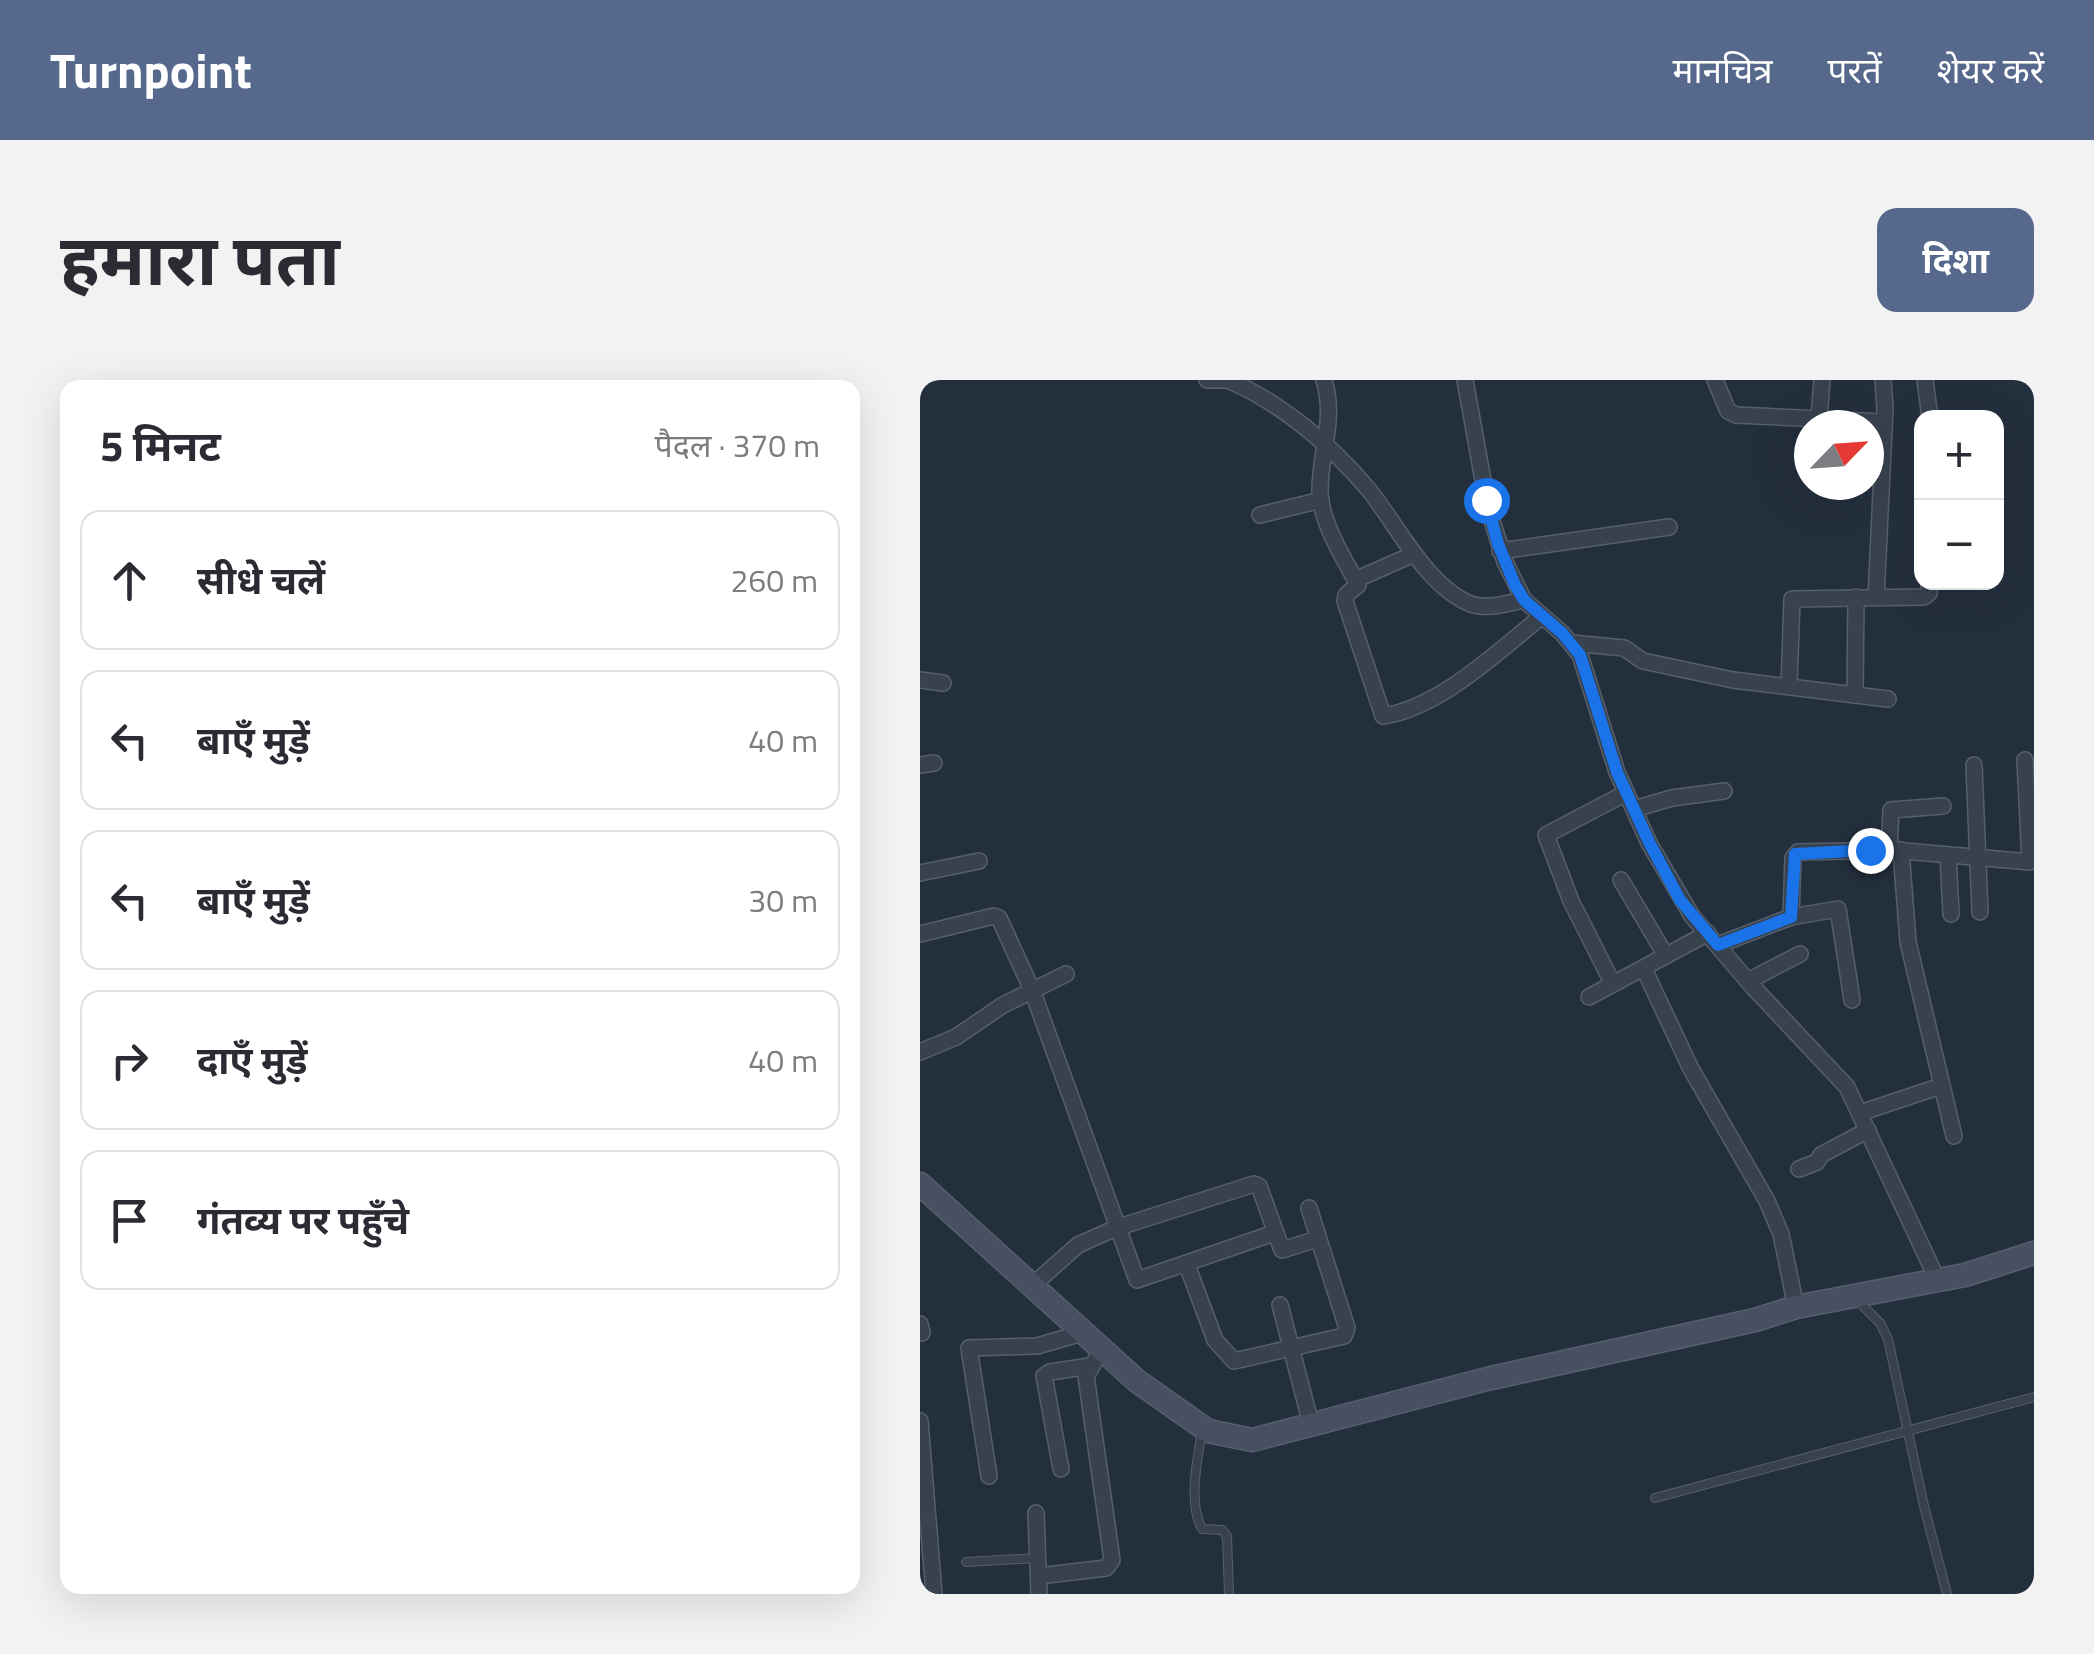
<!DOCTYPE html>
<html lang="hi">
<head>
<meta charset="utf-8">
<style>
  body { margin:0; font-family:"Titillium Web","Noto Sans Devanagari",sans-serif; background:#f2f2f3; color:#2b2b33 }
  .controls { position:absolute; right:30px; top:30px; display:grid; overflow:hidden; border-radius:20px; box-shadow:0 10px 40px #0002 }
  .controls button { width:90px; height:90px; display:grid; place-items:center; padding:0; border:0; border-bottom:2px solid #e1e1e2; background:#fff; color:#2b2b33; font:50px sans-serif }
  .compass { position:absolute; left:874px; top:30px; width:90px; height:90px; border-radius:50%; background:#fff; box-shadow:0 10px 40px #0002; rotate:65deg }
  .stop { position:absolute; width:30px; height:30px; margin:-22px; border:8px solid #1a73e8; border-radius:50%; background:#fff }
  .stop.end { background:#1a73e8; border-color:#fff; box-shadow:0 2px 10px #0008 }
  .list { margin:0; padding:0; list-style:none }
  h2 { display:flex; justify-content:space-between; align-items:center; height:130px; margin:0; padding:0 40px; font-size:42px }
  h2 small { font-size:32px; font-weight:400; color:#7c7c81 }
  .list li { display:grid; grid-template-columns:65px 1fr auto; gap:30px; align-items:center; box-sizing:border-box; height:140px; margin:0 20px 20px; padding:0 20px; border:2px solid #e1e1e2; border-radius:20px }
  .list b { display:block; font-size:38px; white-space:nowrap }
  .list em { font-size:32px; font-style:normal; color:#7c7c81 }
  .icon { flex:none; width:55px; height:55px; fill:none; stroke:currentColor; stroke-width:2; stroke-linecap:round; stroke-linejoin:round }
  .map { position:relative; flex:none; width:1114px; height:1214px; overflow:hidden; border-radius:20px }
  header { display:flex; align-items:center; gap:60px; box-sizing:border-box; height:140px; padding:0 50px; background:#56698c; color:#fff }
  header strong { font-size:48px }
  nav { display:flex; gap:55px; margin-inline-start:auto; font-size:35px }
  .intro { display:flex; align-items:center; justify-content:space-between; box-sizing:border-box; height:240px; padding:0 60px }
  h1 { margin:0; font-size:70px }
  .button { padding:25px 45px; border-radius:20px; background:#56698c; color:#fff; font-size:35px; font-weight:700 }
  main { display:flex; gap:60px; padding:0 60px }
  aside { flex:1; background:#fff; border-radius:20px; box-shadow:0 10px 40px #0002 }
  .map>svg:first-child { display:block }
</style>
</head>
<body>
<header>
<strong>Turnpoint</strong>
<nav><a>मानचित्र</a><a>परतें</a><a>शेयर करें</a></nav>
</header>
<div class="intro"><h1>हमारा पता</h1><a class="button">दिशा</a></div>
<main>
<aside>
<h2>5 मिनट<small>पैदल · 370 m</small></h2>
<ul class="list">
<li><svg class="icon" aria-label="ahead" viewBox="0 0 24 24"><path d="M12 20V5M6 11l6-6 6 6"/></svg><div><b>सीधे चलें</b></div><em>260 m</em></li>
<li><svg class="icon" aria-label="left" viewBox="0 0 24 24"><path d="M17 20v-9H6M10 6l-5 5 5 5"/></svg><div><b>बाएँ मुड़ें</b></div><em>40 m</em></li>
<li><svg class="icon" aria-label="left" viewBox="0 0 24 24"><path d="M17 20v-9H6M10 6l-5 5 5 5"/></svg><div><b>बाएँ मुड़ें</b></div><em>30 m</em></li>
<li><svg class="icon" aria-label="right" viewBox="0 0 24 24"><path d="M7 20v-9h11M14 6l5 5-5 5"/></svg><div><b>दाएँ मुड़ें</b></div><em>40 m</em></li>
<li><svg class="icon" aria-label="arrive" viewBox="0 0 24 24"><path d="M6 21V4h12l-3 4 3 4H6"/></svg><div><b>गंतव्य पर पहुँचे</b></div></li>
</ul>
</aside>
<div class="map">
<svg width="1114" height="1214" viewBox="0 0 1114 1214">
  <rect width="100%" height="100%" fill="#242f3e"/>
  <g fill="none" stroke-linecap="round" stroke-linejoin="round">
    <defs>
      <g id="service">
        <polyline points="938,921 960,943 968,959 1004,1126 1027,1214"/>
        <path d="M282,1052C277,1081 268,1123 282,1149L302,1150L307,1156L309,1214"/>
        <polyline points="735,1118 1114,1017"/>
        <polyline points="46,1182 118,1178"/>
      </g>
      <g id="minor">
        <polyline points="287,0 313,0"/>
        <path d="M404,0C416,41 400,70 400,110C400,142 424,178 438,205L426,215L425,221L463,336C519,328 579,271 622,236"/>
        <polyline points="545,0 568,128 585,182 604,220 642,253 660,275 697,392 729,463 772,536 833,607 927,707 1018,901"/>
        <polyline points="795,0 808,31 816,35 963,42"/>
        <polyline points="1005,0 1010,38"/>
        <path d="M310,1C363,24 412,66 449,110C477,145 508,208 551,224C567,230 587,223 604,220"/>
        <polyline points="899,38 902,0"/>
        <polyline points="340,135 401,120"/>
        <polyline points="580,171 749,147"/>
        <polyline points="435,200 494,174"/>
        <polyline points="956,217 965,29 963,0"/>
        <polyline points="652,263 704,268 723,281 813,300 968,319"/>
        <polyline points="0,300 23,303"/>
        <polyline points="869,306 872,219 1004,217 1009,213 1009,202"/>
        <polyline points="935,315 936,217"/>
        <polyline points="0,385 14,383"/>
        <polyline points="1054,385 1060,532"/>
        <polyline points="714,429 752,418 804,411"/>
        <polyline points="969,470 971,430 1023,426"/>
        <polyline points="981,470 988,562 1034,756"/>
        <polyline points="1028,475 1031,534"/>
        <polyline points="0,493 59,481"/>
        <polyline points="701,500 746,576"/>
        <polyline points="871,537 918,529 932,620"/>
        <polyline points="0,554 74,536 79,538 112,610 217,900 354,853"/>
        <polyline points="798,565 871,537 873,478 878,472 973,470 1110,482 1105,380"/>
        <polyline points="724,589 771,689 847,821 861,854 876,927"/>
        <polyline points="828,601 880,574"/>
        <polyline points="693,604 651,521 626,455 706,413"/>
        <polyline points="669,617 788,553"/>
        <polyline points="0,672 36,657 83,625 146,594"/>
        <polyline points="940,733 1021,706"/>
        <polyline points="879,789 897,782 901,775 948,750"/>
        <polyline points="267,885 295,960 314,981 424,956 427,948 389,828"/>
        <polyline points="114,904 158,865 196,848 334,804 339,806 362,870 397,859"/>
        <polyline points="360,925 391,1044"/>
        <polyline points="0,944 2,953"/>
        <polyline points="0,1041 14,1214"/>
        <polyline points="141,1089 124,996 130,992 170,986"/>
        <polyline points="69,1096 49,968 117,966 166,952"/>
        <polyline points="116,1133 119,1214"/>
        <polyline points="119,1196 186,1188 192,1180 166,996 183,968"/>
      </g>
      <polyline id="secondary" points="0,804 217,1001 288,1051 332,1060 567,999 835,940 876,927 1045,895 1114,873"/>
    </defs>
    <use href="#service" stroke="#565f6c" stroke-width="10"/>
    <use href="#minor" stroke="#565f6c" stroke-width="18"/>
    <use href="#secondary" stroke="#565f6c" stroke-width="25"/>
    <use href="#service" stroke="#38414e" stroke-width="8"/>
    <use href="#minor" stroke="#38414e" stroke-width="15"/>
    <use href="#secondary" stroke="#465061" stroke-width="22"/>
  </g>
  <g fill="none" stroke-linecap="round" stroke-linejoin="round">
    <polyline stroke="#1a73e8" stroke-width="12" points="566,120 578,164 595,205 604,220 642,253 660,275 697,392 729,462 760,520 798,565 871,537 875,474 950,470"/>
  </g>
</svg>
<div class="controls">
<button>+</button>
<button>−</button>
</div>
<svg class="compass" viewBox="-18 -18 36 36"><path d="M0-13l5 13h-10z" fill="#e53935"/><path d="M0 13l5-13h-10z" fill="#7c7c81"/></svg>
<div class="stop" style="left:566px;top:120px"></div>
<div class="stop end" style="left:950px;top:470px"></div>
</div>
</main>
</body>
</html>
